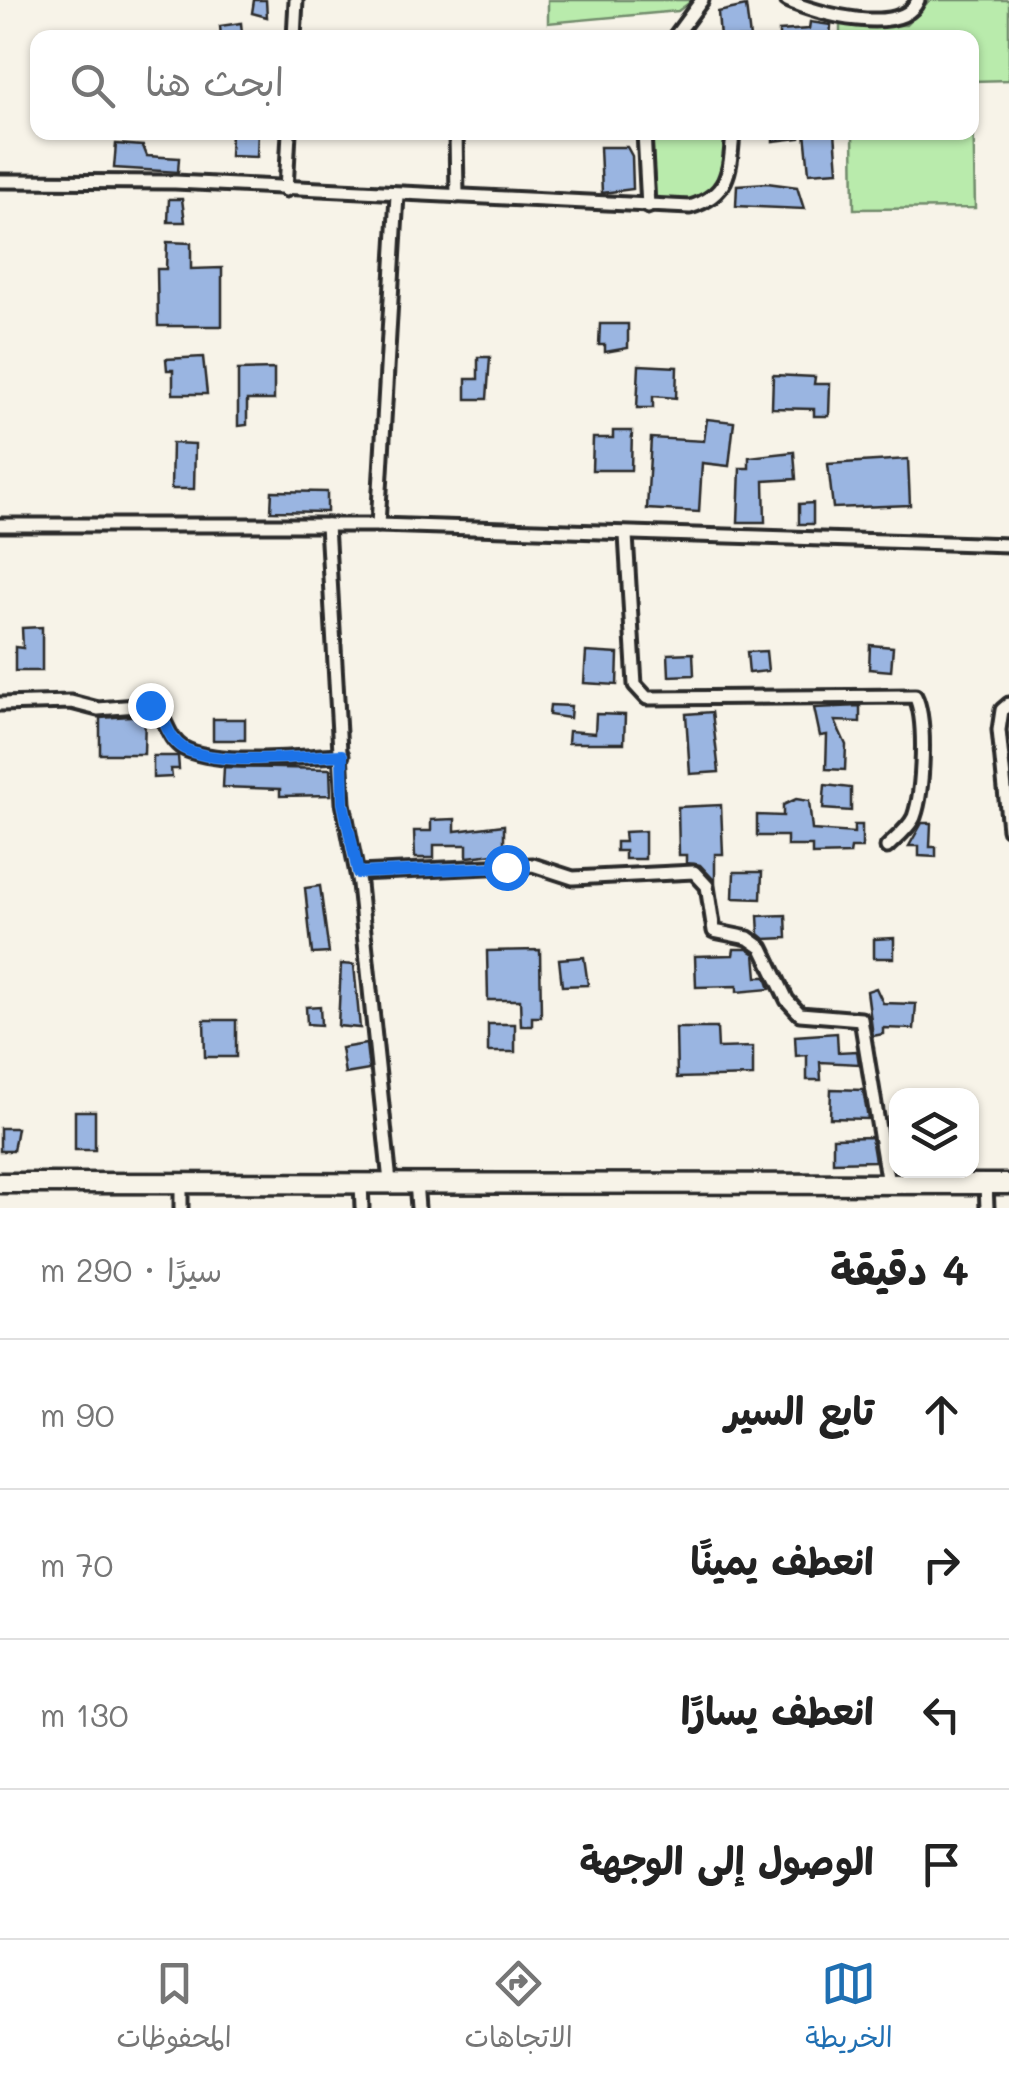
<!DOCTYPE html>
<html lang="ar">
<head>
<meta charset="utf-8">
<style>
  body { margin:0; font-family:Mali,"Playpen Sans Arabic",sans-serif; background:#f6f6f6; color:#222; direction:rtl }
  .controls { position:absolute; right:30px; bottom:30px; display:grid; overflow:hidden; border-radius:20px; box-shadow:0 2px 8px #0004 }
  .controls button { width:90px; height:90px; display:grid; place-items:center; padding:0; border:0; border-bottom:2px solid #e0e0e0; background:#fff; color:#222; font:50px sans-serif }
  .stop { position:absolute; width:30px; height:30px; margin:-22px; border:8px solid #1a73e8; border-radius:50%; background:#fff }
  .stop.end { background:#1a73e8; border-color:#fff; box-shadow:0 2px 10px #0008 }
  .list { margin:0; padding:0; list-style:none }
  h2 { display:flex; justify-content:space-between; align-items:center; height:130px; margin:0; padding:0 40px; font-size:42px }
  h2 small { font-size:32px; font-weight:400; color:#767676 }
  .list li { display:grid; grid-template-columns:65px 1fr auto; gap:30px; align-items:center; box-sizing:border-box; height:150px; padding:0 40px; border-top:2px solid #e0e0e0 }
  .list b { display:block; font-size:38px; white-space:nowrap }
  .list em { font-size:32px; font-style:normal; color:#767676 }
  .icon { flex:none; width:55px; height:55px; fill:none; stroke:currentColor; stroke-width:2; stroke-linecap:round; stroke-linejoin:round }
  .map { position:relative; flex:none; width:1009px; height:1208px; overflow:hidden; direction:ltr }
  .search { position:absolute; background:#fff; box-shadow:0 2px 8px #0004; left:30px; right:30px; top:30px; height:110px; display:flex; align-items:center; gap:25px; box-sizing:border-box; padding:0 35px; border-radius:20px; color:#767676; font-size:38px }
  .sheet { height:730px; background:#fff }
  nav { display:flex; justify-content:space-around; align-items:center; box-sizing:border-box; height:140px; border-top:2px solid #e0e0e0; background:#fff; font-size:28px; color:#767676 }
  nav a { display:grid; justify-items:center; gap:5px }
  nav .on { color:#1f6fb2 }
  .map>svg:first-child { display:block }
</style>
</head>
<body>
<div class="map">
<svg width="1009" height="1208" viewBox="0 0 1009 1208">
  <rect width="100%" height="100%" fill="#f7f3e8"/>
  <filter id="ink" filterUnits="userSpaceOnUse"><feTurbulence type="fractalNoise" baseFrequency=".01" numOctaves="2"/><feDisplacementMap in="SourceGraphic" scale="20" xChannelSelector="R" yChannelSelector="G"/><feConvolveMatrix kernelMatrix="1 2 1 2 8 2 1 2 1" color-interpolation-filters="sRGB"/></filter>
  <g filter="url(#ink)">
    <g fill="#b9ebac" stroke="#728b6c" stroke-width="2.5">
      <polygon points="548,0 693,0 678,11 548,23"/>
      <polygon points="930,0 1009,0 1009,80 972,81 972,38 840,37 840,25 906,25"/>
      <polygon points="973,105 975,208 854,209 853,133 972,132"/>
      <polygon points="651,133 727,133 722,181 693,200 656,198"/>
    </g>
    <g fill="#9ab5e1" stroke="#2b2b2b" stroke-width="2.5">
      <polygon points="254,0 266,0 267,17 252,13"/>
      <polygon points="746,6 750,38 720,38 718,12"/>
      <polygon points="810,22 831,25 830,38 779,38 779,31 809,29"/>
      <polygon points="241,23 242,33 221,36 220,26"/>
      <polygon points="231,132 258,132 257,157 230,156"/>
      <polygon points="773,132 800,132 800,138 773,141"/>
      <polygon points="805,132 835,132 838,171 809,173"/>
      <polygon points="116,144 143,146 147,156 179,158 178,172 114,168"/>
      <polygon points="600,147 627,147 632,156 633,189 602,193"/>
      <polygon points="767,183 797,187 804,209 736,206 737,185"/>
      <polygon points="169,199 182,199 185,222 168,222"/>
      <polygon points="167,242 191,243 191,269 222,268 222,326 158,326 157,269 166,269"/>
      <polygon points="600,324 628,324 628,348 605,352 605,345 599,345"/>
      <polygon points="203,357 207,394 173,394 173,370 167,370 166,359"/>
      <polygon points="478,357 490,357 487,399 466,399 466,379 478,379"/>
      <polygon points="639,365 677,367 676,398 653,396 653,408 637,408"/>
      <polygon points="274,369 274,400 247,400 247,425 238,426 238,370"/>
      <polygon points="773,375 815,377 814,384 830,384 829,416 814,416 814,409 772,408"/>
      <polygon points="707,419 734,422 729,466 702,463 699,512 647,509 651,438 704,441"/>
      <polygon points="613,431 632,431 631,470 592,470 593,438 613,438"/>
      <polygon points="172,443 195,444 194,489 171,489"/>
      <polygon points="794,452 796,479 764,481 765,522 738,522 740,468 749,468 749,457"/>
      <polygon points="908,459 910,505 833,508 828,464"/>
      <polygon points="272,491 327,492 327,512 271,511"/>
      <polygon points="813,503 813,524 799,524 799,504"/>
      <polygon points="42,627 42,671 15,671 15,647 23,648 22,628"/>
      <polygon points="870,645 893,647 891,671 869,669"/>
      <polygon points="766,651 768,671 749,673 747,652"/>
      <polygon points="586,652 618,654 617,685 584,683"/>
      <polygon points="693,653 694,675 669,676 668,654"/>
      <polygon points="550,705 571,706 570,718 549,715"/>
      <polygon points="860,706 860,722 835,721 846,745 845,770 826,769 827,735 820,736 814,708"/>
      <polygon points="712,712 719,772 690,774 686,714"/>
      <polygon points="596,714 625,715 624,743 568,743 569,731 595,733"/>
      <polygon points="145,715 144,754 100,754 100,718"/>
      <rect x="213" y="719" width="32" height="21"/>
      <polygon points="153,756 178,756 179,769 171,769 172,777 153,778"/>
      <polygon points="224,767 330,769 331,795 280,796 280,789 223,787"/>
      <polygon points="825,785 851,788 851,811 823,809"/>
      <polygon points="796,799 809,801 812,830 854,833 854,825 862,825 862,848 851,848 850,854 812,855 812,846 787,846 787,836 757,836 757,815 783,816 783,805"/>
      <polygon points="721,805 723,854 715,854 715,881 700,865 686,863 686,855 679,855 678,807"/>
      <polygon points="455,819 455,831 504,825 504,853 467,857 467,845 434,845 434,858 415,858 414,831 431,831 431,820"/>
      <polygon points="922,823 931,823 930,847 936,847 936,857 919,856 919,846 909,846"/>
      <polygon points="645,831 645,859 625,859 625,851 616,851 616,842 625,842 624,832"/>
      <polygon points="734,872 762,872 761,899 733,898"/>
      <polygon points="320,886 329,953 312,954 305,888"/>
      <polygon points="786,915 787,938 765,939 759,934 758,916"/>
      <polygon points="894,938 894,958 874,958 874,939"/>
      <polygon points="734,949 747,949 755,954 757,977 766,977 770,989 737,992 737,986 696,987 695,956 733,955"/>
      <polygon points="540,950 541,1017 532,1017 532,1026 521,1026 520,1000 488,1000 487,951"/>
      <polygon points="584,957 588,985 562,986 559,959"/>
      <polygon points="341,964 354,965 360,1028 338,1026"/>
      <polygon points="876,988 883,1003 916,1004 914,1029 883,1028 883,1034 873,1036 867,991"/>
      <polygon points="320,1006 321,1025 307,1024 306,1007"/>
      <polygon points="204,1020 236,1020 236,1057 205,1057"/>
      <rect x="488" y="1024" width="27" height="28"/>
      <polygon points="676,1028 717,1028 718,1048 753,1047 753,1076 677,1078"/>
      <polygon points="837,1033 838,1052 857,1051 859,1064 820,1062 821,1080 807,1080 807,1055 796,1056 795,1036"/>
      <polygon points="366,1044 369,1070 345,1074 341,1048"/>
      <polygon points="831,1089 863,1090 868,1119 830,1118"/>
      <rect x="75" y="1111" width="20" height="39"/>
      <polygon points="0,1128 17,1128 13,1151 0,1151"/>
      <polygon points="871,1137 875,1161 833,1162 833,1138"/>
    </g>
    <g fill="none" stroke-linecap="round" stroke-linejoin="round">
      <defs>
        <g id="street">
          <path d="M787,0C816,14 903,37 918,0"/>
          <polyline points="294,38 296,0"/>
          <polyline points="674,38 702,0"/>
          <polyline points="456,132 457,196"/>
          <polyline points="644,132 648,207"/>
          <path d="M0,181L175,182L690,207C730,195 730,170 733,132"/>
          <polyline points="286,190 289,132"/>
          <polyline points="0,525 378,525 1009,545"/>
          <polyline points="327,525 343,803 359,884 390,1182"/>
          <polyline points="378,525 397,195"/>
          <path d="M626,535L635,685L647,698L915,696C927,719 923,792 914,817C909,828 896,838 887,847"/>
          <path d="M0,704L71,702L98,709L150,705C167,714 165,737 183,748C218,767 301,756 342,755"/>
          <polyline points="1009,829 999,730 1002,710 1009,704"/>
          <polyline points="358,873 533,865 573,878 694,872 707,886 714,931 748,938 762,948 787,1000 800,1014 861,1019 888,1184"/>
          <polyline points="416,1181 418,1208"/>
          <polyline points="361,1182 362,1208"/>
          <polyline points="986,1184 987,1208"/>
          <polyline points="181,1208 181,1183"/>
        </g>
        <polyline id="secondary" points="0,1183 1009,1184"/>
      </defs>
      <use href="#street" stroke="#2b2b2b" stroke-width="19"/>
      <use href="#secondary" stroke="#2b2b2b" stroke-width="25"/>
      <use href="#street" stroke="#f7f3e8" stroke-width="11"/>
      <use href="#secondary" stroke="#f7f3e8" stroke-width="18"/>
    </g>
  </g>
  <g fill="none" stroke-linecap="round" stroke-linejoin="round" filter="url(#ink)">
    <path stroke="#1a73e8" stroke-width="12" d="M150,705C167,714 165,737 183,748C218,767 301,756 342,755L343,803L358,873L506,867"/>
  </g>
</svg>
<div class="controls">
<button><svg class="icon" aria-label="layers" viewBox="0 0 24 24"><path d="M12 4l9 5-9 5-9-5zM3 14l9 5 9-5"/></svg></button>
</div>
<div class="stop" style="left:506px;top:867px"></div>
<div class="stop end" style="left:150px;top:705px"></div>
<div class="search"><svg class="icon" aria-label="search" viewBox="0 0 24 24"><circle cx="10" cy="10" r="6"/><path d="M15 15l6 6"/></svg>ابحث هنا</div>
</div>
<section class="sheet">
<h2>4 دقيقة<small>سيرًا · 290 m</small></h2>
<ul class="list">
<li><svg class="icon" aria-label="ahead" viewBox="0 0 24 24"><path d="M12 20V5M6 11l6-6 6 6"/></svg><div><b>تابع السير</b></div><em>90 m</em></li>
<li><svg class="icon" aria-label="right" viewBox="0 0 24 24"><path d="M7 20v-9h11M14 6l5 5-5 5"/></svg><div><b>انعطف يمينًا</b></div><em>70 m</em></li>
<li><svg class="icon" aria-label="left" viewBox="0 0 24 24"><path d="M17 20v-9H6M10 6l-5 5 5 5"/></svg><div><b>انعطف يسارًا</b></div><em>130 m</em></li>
<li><svg class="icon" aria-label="arrive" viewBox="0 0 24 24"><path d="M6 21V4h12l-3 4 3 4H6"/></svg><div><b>الوصول إلى الوجهة</b></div></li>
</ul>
</section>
<nav>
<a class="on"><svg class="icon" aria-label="map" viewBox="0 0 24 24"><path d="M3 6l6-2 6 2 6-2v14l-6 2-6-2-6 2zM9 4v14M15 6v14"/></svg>الخريطة</a>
<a><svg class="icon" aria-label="directions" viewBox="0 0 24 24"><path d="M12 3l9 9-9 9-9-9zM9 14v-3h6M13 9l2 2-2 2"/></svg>الاتجاهات</a>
<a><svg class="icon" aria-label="saved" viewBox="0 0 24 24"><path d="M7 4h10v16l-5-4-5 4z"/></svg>المحفوظات</a>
</nav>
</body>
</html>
